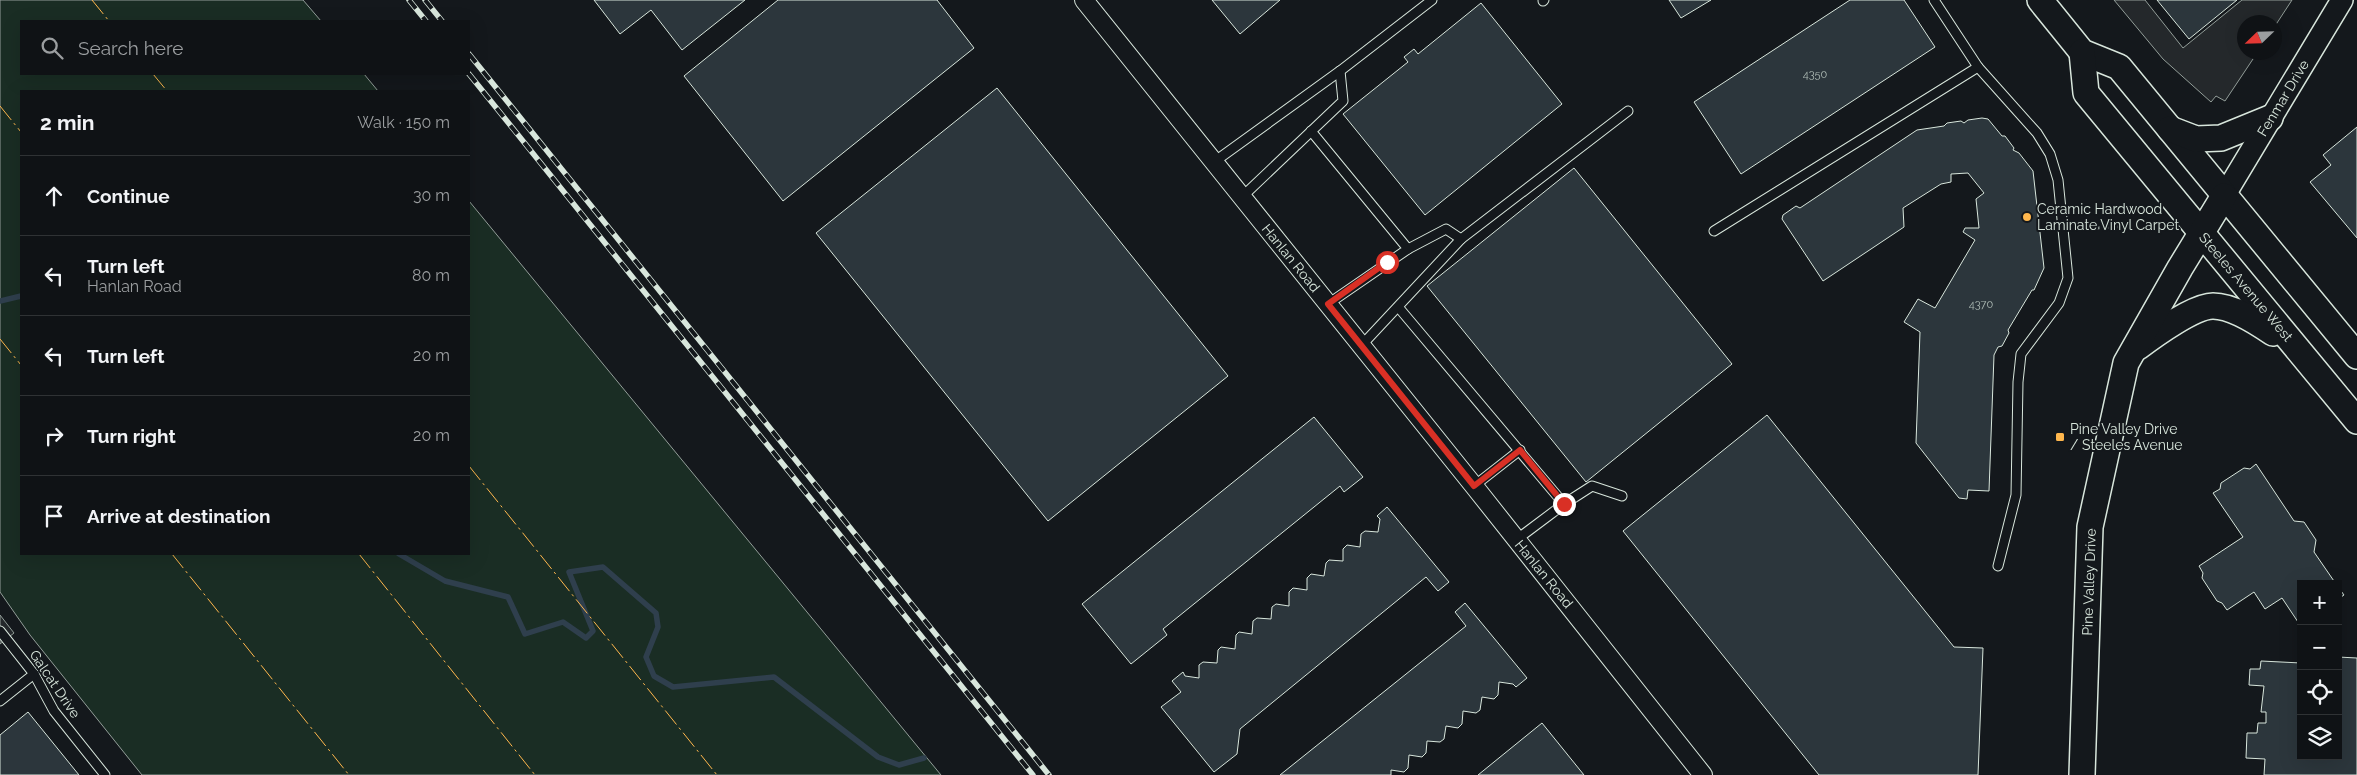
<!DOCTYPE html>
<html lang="en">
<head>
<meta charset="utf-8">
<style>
  body { margin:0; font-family:Raleway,sans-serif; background:#1d2022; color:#f1f3f6 }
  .controls { position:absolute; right:15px; bottom:15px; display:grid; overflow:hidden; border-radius:0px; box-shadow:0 5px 20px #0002 }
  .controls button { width:45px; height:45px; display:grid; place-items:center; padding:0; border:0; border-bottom:1px solid #2f3234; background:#0f1215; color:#f1f3f6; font:25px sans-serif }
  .compass { position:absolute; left:2237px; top:15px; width:45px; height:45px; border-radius:50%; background:#0f1215; box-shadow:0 5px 20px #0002; rotate:247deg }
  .stop { position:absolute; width:15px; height:15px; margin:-11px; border:4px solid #d93025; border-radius:50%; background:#fff }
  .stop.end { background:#d93025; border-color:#fff; box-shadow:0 1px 5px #0008 }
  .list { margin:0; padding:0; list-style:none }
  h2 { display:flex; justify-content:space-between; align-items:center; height:65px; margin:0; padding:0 20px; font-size:21px }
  h2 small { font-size:16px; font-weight:400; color:#9b9ea0 }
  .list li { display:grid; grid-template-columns:32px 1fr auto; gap:15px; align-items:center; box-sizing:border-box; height:80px; padding:0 20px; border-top:1px solid #2f3234 }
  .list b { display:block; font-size:19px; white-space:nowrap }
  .list p { margin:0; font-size:16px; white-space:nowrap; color:#9b9ea0 }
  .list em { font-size:16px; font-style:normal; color:#9b9ea0 }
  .icon { flex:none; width:28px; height:28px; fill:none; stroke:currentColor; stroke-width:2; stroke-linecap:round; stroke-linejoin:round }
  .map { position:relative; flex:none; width:2357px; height:775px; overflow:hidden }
  .search { position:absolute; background:#0f1215; box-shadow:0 5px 20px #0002; left:20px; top:20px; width:450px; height:55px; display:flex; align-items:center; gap:12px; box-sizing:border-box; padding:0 18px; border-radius:0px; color:#9b9ea0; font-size:19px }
  .panel { position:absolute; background:#0f1215; box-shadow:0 5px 20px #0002; left:20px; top:90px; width:450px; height:465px; border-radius:0px }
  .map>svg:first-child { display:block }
</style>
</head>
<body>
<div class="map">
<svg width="2357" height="775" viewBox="0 0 2357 775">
  <rect width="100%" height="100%" fill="#14181c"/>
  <polygon fill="#1a2d24" stroke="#939e99" points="0,0 303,0 321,21 21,21 21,74 364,74 378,91 21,91 21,554 469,554 469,201 941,775 142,775 30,635 0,592"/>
  <g fill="#24282b" stroke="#939e99">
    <polygon points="2114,0 2145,0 2183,48 2242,0 2292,0 2275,26 2274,22 2244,22 2244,52 2257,53 2225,101 2216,96 2211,102 2163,59"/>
    <polygon points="0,615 14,633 0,644"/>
  </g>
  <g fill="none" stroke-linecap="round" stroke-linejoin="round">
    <g stroke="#2f3f4d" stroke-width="5.5">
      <polyline points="0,301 21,296"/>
      <polyline points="399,554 445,581 508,597 525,634 563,622 586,638 593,631 569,572 603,567 656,613 658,627 646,657 654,676 673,687 774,677 878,757 899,765 924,758"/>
    </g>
  </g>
  <g fill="#2c363c" stroke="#d8e6dc">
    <polygon points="594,0 745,0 682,50 651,10 620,34"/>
    <polygon points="778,0 937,0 974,48 783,201 684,76"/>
    <polygon points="1212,0 1280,0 1240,34"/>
    <polygon points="1669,0 1711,0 1681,18"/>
    <polygon points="1850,0 1904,0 1935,47 1741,174 1694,102"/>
    <polygon points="2157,0 2237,0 2189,39"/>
    <polygon points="1481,3 1562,104 1425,215 1343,114 1408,62 1404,57 1414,49 1418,54"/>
    <polygon points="997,88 1228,376 1048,521 816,233"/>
    <polygon points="1982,118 1988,119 2002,136 2005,136 2014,148 2013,150 2019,153 2033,171 2044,268 2034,290 2032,290 2008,330 2009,333 2002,346 1998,347 1994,355 1989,491 1968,490 1967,499 1959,498 1916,443 1920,332 1904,322 1918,299 1935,308 1975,240 1963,232 1965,228 1979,228 1976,199 1984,193 1968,173 1951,174 1951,182 1941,184 1903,208 1904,227 1823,281 1782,219 1783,215 1796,206 1800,208 1917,130 1944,126 1947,123 1961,121 1964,123 1968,120"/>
    <polygon points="2357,127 2357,238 2310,182 2331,165 2323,155"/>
    <polygon points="1574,168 1732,364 1586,482 1427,286"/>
    <polygon points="1767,415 1954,647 1983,648 1978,775 1819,775 1623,531"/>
    <polygon points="1314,417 1363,477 1344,492 1340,486 1163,629 1167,635 1131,664 1082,604"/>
    <polygon points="2256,464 2294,521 2304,522 2316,540 2314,552 2336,584 2301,584 2300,625 2282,598 2265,609 2254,592 2227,610 2222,603 2217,601 2202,578 2203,573 2199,566 2243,537 2213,493 2220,489 2221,483 2244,468 2250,469"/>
    <polygon points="1387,507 1449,582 1438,591 1426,577 1240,729 1237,754 1214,772 1161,707 1181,692 1172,681 1183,672 1185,676 1199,678 1199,665 1203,662 1217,663 1218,650 1221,647 1235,649 1236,635 1239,632 1252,634 1253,621 1257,618 1271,619 1272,607 1276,604 1289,606 1289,592 1293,588 1307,590 1307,578 1311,574 1324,576 1326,563 1329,560 1343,561 1343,549 1347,545 1360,547 1361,534 1365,531 1378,532 1380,519 1377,516"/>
    <polygon points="2338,587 2344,595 2338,599"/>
    <polygon points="1465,603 1527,678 1516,687 1513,684 1499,682 1498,695 1494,699 1482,697 1480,710 1476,713 1463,711 1462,724 1458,728 1446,726 1444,739 1440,742 1427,741 1426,753 1422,757 1409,755 1408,768 1404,772 1391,770 1391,775 1280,775 1466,626 1455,612"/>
    <polygon points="2338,657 2357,658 2357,775 2264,775 2265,759 2246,758 2247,733 2257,733 2258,723 2266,723 2266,712 2261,712 2264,686 2249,685 2250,669 2260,669 2261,661 2301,663 2301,756 2338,756"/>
    <polygon points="28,712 79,775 0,775 0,735"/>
    <polygon points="1542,723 1584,775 1478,775"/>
  </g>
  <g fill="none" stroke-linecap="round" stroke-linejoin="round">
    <defs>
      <g id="service">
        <polyline points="1543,1 1544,0"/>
        <polyline points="1978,67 2037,133 2050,154 2058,180 2068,278 2059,303 2021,354 2018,382 2016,495 1998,566"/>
        <polyline points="1311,131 1408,249 1328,304"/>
        <polyline points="1214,162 1340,71 1432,0"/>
        <polyline points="1242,197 1343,101 1340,71"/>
        <polyline points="1714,231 1978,67 1934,0"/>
        <polyline points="1408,249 1446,229 1461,239"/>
        <polyline points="1399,308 1564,504 1516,540"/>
        <polyline points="1361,346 1461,239 1628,111"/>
        <polyline points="1474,486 1520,450"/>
        <polyline points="1564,504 1592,486 1622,496"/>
        <polyline points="0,631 34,674 54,711 105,775"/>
        <polyline points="0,701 34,674"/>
      </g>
      <polyline id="minor" points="1084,0 1474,486 1703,775"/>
      <polyline id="tertiary" points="2224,196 2342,0"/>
      <g id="secondary">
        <polyline points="2040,0 2082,52 2119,67 2357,356"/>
        <polyline points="2082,52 2086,93 2357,421"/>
        <polyline points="2170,129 2196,139 2221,138 2270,118"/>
        <path d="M2138,347C2154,335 2194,306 2213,306C2233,306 2257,322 2273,333"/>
        <polyline points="2082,775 2090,527 2126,363 2180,268 2224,196"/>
      </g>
    </defs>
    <use href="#service" stroke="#d8e6dc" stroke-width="11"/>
    <use href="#minor" stroke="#d8e6dc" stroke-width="20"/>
    <use href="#tertiary" stroke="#d8e6dc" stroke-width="24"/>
    <use href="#secondary" stroke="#d8e6dc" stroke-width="28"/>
    <polyline stroke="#9da8a2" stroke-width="3" stroke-dasharray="4 2.5" stroke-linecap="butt" points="2076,229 2132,226"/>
    <use href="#service" stroke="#14181c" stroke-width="9"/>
    <use href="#minor" stroke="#14181c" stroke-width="18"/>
    <use href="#tertiary" stroke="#14181c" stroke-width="21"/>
    <use href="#secondary" stroke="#14181c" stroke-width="25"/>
    <defs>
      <g id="rail">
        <polyline points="409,0 426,21"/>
        <polyline points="425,0 442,21"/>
        <polyline points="469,54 1049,775"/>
        <polyline points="469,74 1033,775"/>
      </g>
    </defs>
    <use href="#rail" stroke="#d8e6dc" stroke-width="5.5"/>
    <use href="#rail" stroke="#14181c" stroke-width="4" stroke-dasharray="11" stroke-linecap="butt"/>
    <g stroke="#ffb74d" stroke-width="1" stroke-dasharray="18 4 2.5 4" stroke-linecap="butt">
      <polyline points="92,0 109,21"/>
      <polyline points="153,74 167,91"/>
      <polyline points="0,106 21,132"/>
      <polyline points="0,339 21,365"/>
      <polyline points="469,466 717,775"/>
      <polyline points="172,554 349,775"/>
      <polyline points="359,554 535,775"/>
    </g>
  </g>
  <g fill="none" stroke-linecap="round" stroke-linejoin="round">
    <polyline stroke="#d93025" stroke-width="6" points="1387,262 1328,304 1474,486 1520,450 1564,504"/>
  </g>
  <g fill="#ffb74d" stroke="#14181c" stroke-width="2">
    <circle cx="2027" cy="217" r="5"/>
    <rect x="2055" y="432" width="10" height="10" rx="2.5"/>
  </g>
  <g text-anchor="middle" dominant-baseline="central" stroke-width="4" stroke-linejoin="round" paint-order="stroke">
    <g font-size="11" fill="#adbab4">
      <text x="1815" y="74">4350</text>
      <text x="1981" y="304">4370</text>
    </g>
    <g font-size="14" fill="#d8e6dc" stroke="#14181c">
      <text transform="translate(2283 98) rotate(-59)">Fenmar Drive</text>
      <text transform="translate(1291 258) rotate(51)">Hanlan Road</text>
      <text transform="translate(2246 287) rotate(50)">Steeles Avenue West</text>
      <text transform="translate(1544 574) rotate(51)">Hanlan Road</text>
      <text transform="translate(2089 582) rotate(-88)">Pine Valley Drive</text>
      <text transform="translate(55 684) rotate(56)">Galcat Drive</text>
    </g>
    <g font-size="14" fill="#d8e6dc" stroke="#14181c" text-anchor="start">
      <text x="2037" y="209">Ceramic Hardwood<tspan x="2037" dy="16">Laminate Vinyl Carpet</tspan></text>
      <text x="2070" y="429">Pine Valley Drive<tspan x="2070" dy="16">/ Steeles Avenue</tspan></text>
    </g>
  </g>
</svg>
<div class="controls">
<button>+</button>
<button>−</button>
<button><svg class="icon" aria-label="locate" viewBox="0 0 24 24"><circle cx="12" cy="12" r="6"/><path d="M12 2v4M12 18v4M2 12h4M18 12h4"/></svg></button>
<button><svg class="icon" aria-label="layers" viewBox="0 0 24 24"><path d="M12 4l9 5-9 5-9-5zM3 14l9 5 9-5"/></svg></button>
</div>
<svg class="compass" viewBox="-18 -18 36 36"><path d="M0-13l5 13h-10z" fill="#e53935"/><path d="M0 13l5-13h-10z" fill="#9b9ea0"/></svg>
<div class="stop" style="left:1387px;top:262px"></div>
<div class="stop end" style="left:1564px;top:504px"></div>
<div class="search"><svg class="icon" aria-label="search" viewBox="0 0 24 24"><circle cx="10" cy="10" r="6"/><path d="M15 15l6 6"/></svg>Search here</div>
<section class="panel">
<h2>2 min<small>Walk · 150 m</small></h2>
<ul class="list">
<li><svg class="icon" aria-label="ahead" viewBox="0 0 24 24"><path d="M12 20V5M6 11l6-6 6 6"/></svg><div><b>Continue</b></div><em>30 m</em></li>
<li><svg class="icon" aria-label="left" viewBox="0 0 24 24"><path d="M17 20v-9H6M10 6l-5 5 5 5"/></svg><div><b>Turn left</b><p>Hanlan Road</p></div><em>80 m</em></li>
<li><svg class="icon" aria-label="left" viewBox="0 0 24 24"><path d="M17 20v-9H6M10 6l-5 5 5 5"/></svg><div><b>Turn left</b></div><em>20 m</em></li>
<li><svg class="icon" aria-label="right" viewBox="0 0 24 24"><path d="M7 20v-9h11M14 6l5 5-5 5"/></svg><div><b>Turn right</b></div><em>20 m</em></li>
<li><svg class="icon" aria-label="arrive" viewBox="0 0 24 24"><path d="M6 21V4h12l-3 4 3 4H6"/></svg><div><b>Arrive at destination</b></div></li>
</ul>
</section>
</div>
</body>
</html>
